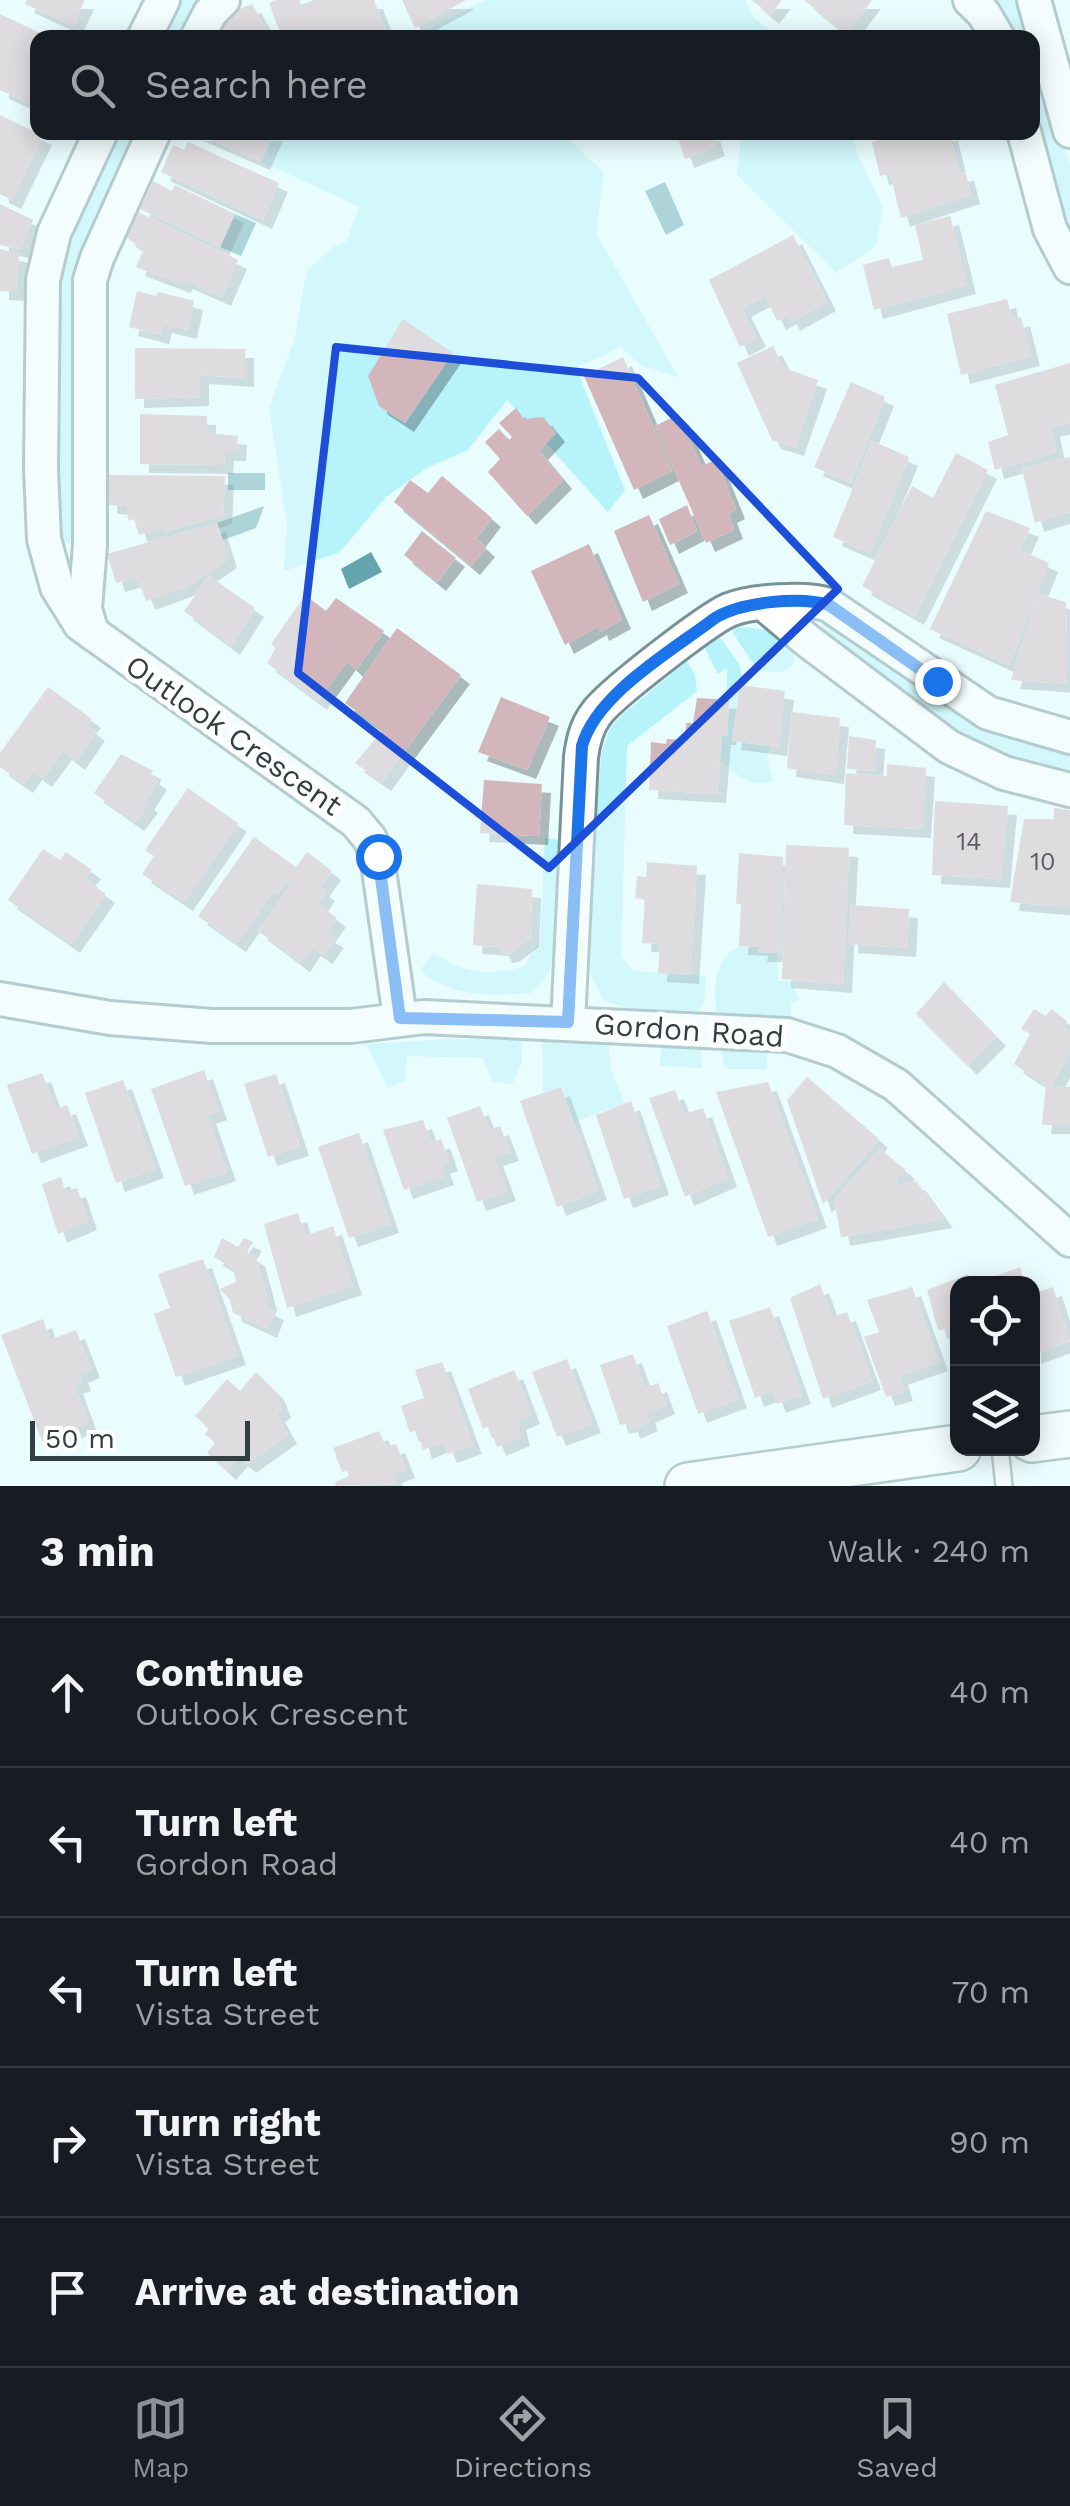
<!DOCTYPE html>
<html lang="en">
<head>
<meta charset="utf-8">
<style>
  body { margin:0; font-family:"Work Sans",sans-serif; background:#20242c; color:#f1f3f6 }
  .controls { position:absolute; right:30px; bottom:30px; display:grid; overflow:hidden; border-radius:20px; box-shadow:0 5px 25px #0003 }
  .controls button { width:90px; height:90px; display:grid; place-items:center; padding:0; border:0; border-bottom:2px solid #363941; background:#171b24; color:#f1f3f6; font:50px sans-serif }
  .scale { position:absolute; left:30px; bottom:25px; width:220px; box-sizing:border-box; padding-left:10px; border:5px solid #323e40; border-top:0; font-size:28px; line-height:35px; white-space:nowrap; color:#323e40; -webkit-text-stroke:8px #fff; paint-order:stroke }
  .stop { position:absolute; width:30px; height:30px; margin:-22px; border:8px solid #1a73e8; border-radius:50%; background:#fff }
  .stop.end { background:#1a73e8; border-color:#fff; box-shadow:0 2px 10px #0008 }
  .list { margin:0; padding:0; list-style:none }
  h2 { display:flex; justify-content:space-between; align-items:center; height:130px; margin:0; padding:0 40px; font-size:42px }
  h2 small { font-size:32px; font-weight:400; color:#9ea1a6 }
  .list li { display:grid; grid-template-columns:65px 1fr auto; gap:30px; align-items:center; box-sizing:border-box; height:150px; padding:0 40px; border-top:2px solid #363941 }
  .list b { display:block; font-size:38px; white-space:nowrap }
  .list p { margin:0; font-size:32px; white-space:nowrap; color:#9ea1a6 }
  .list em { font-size:32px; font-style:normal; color:#9ea1a6 }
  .icon { flex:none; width:55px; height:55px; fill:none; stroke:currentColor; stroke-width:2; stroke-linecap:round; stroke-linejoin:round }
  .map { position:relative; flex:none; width:1070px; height:1486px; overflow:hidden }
  .search { position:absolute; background:#171b24; box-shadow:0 5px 25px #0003; left:30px; right:30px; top:30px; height:110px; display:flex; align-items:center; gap:25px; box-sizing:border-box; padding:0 35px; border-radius:20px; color:#9ea1a6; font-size:38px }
  .sheet { height:880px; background:#171b24 }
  nav { display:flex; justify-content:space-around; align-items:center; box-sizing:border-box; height:140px; border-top:2px solid #363941; background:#171b24; font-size:28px; color:#9ea1a6 }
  nav a { display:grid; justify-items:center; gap:5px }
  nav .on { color:#8c9099 }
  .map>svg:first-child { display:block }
</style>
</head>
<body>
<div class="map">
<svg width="1070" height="1486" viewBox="0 0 1070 1486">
  <defs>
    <filter id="shadow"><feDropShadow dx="9" dy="9" stdDeviation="0" flood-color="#0004"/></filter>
  </defs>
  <rect width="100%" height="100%" fill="#e9fcfe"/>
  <g fill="#b6f3fb">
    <polygon points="178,0 210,0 185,37 158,38"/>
    <polygon points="485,0 745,0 754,18 779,37 413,37"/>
    <polygon points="988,0 1018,0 1025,11 1070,166 1070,247 1033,121 1032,38 1010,37"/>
    <polygon points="562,132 604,173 596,233 678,377 640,365 621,347 576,368 625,490 608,512 507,400 468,450 427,468 386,497 340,552 284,571 287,524 269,408 294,341 307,270 335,246 347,241 359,207 261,161 274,133"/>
    <path d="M115,133H140L91,237L75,544C63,544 59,541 56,529L57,267Z"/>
    <polygon points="738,133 851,133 858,155 883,207 876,246 836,273 737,175 741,141"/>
    <polygon points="821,616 1070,746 1070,776 984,753 835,644 823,630"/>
    <polygon points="743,627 767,630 794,649 794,661 790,669 779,672 758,671 733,633 733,629"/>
    <path d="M717,637L722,640L739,664L744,685H740L732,741L770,746L767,759L773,781C750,789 736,774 720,760L722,736L727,735V668L718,674L704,647Z"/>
    <polygon points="687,661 695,675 697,691 627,746 621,957 634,971 706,976 704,1002 698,1011 628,1009 603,1000 587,966 601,755 609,730 621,716"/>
    <path d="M545,838L558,840L552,965L545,978L531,993C493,996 449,998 420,970L434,953C464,974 487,976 523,967L540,940Z"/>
    <path d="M739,946L759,947V953H777L778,980L791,982L799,1000L791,1003V1018L716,1013C715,986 712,961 739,946Z"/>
    <polygon points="450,1039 522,1040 522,1063 512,1084 492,1081 483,1058 407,1056 405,1081 388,1088 366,1044"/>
    <polygon points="542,1041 609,1044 611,1070 625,1103 574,1122 561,1087 543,1093"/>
    <polygon points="661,1045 700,1046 702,1068 660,1066"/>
    <polygon points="721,1047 767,1049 767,1069 725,1069"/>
  </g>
  <g fill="#63a4ad">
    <polygon points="665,182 684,225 666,235 645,191"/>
    <polygon points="235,214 256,223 241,256 220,247"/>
    <rect x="228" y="473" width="37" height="17"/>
    <polygon points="264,506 256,528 223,540 217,523"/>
    <polygon points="371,552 382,572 349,589 341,569"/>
  </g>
  <g fill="#d2b6bb" filter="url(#shadow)">
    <polygon points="27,0 85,0 73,26 25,4"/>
    <polygon points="277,0 299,0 301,5 314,0 374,0 386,31 372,38 282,38 269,3"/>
    <polygon points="402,0 466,0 415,28"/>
    <polygon points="752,0 782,0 770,15"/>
    <polygon points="804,0 872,0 846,34"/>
    <polygon points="252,4 271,38 215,38 227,14"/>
    <polygon points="0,14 51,38 38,38 38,107 0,90"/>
    <polygon points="0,115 43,136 12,200 0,194"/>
    <polygon points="194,132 274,132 261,161"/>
    <polygon points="676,132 711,132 716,147 685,159"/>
    <polygon points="907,132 949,132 959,173 965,172 971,195 901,218 890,174 880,176 872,142"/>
    <polygon points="188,142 279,183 263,220 161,172 173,145 184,150"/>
    <polygon points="153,181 172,191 175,185 235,214 220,247 140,209"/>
    <polygon points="0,204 33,220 20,249 0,245"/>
    <polygon points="136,211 238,260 222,297 184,280 181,284 136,267 144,250 126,237"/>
    <polygon points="950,216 967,285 874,310 863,265 889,258 892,267 923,260 915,225"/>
    <polygon points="793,235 827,302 791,322 788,315 777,321 765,296 742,308 757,338 740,347 709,280"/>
    <polygon points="0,249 19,254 16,292 0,291"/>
    <polygon points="137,291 156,296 158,292 194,301 188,330 163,324 160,335 129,327"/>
    <polygon points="1007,299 1012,320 1021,317 1031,357 961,375 947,314"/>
    <polygon points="403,319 453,353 405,423 379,406 368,376"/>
    <polygon points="773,346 784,368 818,380 795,447 772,440 737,363"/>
    <polygon points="135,348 245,349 245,378 200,375 200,397 135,399"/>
    <polygon points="623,357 672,471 634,490 584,376"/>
    <polygon points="1070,363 1070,423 1051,428 1056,452 995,470 988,442 1008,435 995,385"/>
    <polygon points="851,382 885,397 851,483 814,467"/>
    <polygon points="516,408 524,419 543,417 556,433 539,451 563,480 527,516 488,472 500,459 485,442 499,429 509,440 512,437 499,423"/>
    <polygon points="140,414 207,416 207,433 238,436 237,452 225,452 224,465 140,464"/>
    <polygon points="679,414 701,466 716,460 736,510 728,514 734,530 706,543 655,426"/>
    <polygon points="872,441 909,457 870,553 833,537"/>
    <polygon points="956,453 988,470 915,616 862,586 912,486 933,498"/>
    <polygon points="1070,457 1070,512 1035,523 1022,469"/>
    <polygon points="109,475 225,476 223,515 165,532 164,528 139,535 134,519 128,521 127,506 108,505"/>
    <polygon points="442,476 492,518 476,539 486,548 471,566 394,502 410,480 428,493"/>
    <polygon points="687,505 697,531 670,545 659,519"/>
    <polygon points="986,511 1030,528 1020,550 1049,563 1009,665 930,629"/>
    <polygon points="649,515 679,584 643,602 614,531"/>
    <polygon points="217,523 228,559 188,586 146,601 137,577 116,583 107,554"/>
    <polygon points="422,531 456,558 437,582 404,555"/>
    <polygon points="589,544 622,620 600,632 598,626 565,645 531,571"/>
    <polygon points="209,576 255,608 231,646 184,611"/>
    <polygon points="1038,594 1066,602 1067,684 1011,680"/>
    <polygon points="305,595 326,611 336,598 384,631 356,670 347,661 318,701 267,663 276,648 271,644"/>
    <polygon points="397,628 461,675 382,782 355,763 383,730 345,703"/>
    <polygon points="740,685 785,691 778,747 732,741"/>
    <polygon points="48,687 92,719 87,725 96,732 76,761 63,751 43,778 33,771 24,784 0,767 0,753"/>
    <polygon points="501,697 550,717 527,770 478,752"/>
    <polygon points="697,698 729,700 727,736 722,736 717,794 649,790 651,742 666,744 667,739 685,740 686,723 693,723"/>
    <polygon points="792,712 840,718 835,775 787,768"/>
    <polygon points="849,736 876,740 874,771 847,769"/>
    <polygon points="121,754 153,771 150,775 158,781 145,801 149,804 135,822 94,793"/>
    <polygon points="887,764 926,768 922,829 844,825 846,773 887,776"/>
    <polygon points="484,780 542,784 539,836 480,833"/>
    <polygon points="188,788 238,823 184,902 142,874 154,856 145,850"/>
    <polygon points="935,801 1008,806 1001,879 932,875"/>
    <polygon points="1054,808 1070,810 1070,907 1010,902 1024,819 1054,819"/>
    <polygon points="254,837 296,867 307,852 332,871 320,888 326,892 318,904 337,918 326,934 335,939 323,955 312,947 301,963 258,931 292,884 287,880 277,894 273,891 237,943 198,916"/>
    <polygon points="786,845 849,848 843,984 782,979"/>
    <polygon points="43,849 60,860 66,852 92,870 85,879 106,894 71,944 8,900"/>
    <polygon points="739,853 783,857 781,953 758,953 759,947 739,946 741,904 736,904"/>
    <polygon points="647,862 697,866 690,975 658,973 660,944 642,943 645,900 635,898 637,876 646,877"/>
    <polygon points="477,884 532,889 530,938 510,953 503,954 500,947 473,945"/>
    <polygon points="851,905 909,909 907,948 849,944"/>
    <polygon points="944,982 997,1037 968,1066 916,1014"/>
    <polygon points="1034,1009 1046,1016 1051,1009 1067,1021 1064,1028 1070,1031 1070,1051 1052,1086 1070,1087 1070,1125 1042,1125 1046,1085 1014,1064 1030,1034 1021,1029"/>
    <polygon points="204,1070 218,1111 207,1115 227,1172 185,1186 151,1089"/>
    <polygon points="42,1073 55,1109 67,1105 79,1137 32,1154 7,1085"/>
    <polygon points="276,1074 300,1147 268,1157 244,1084"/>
    <polygon points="807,1077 879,1139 823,1204 787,1100"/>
    <polygon points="123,1080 155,1169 116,1183 85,1093"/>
    <polygon points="768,1082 818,1219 768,1237 716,1092"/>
    <polygon points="561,1087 598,1191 557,1207 520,1101"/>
    <polygon points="675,1090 684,1114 703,1108 728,1178 685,1197 649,1098"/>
    <polygon points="631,1101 660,1186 624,1199 596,1115"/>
    <polygon points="480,1106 489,1130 500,1126 510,1152 494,1157 507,1192 477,1202 447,1118"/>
    <polygon points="423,1120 431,1143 441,1139 449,1162 441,1165 445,1176 404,1190 383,1130"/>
    <polygon points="359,1133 390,1224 349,1238 318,1147"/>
    <polygon points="880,1149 906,1170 897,1179 898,1186 916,1181 944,1219 841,1237 834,1200"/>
    <polygon points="61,1177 65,1191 77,1188 88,1221 58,1234 42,1184"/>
    <polygon points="298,1213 305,1236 333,1226 353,1286 287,1308 264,1224"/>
    <polygon points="222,1238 238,1247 244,1238 253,1242 247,1252 256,1257 268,1301 266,1307 275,1311 268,1329 233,1313 230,1300 220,1289 236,1282 233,1268 214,1257"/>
    <polygon points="203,1259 237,1356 176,1377 154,1314 170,1308 158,1274"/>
    <polygon points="1020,1267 1025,1284 996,1284 993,1277"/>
    <polygon points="968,1274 972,1284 958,1284 957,1360 945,1329 938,1330 927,1290"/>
    <polygon points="820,1284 832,1317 847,1312 872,1381 823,1399 790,1298"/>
    <polygon points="912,1287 939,1362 899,1376 904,1392 886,1397 864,1337 879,1332 867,1300"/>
    <polygon points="1053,1287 1070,1341 1032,1355 1032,1294"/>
    <polygon points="770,1307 802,1395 777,1404 772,1391 755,1398 729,1321"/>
    <polygon points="707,1311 738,1399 698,1414 667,1326"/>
    <polygon points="43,1319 50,1340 76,1330 91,1369 79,1374 82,1382 74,1385 88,1423 42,1441 1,1335"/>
    <polygon points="633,1354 645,1388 658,1383 666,1405 646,1414 649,1422 631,1430 629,1423 620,1425 600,1365"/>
    <polygon points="567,1359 592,1424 557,1437 532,1372"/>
    <polygon points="442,1362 473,1445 448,1454 443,1442 423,1450 417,1429 410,1433 401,1406 424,1398 415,1370"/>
    <polygon points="514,1370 531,1415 517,1421 521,1437 497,1447 489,1426 483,1429 468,1389"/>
    <polygon points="256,1372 275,1391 282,1409 276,1413 288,1435 247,1464 239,1457 227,1471 207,1453 215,1443 205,1434 209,1428 195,1416 227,1379 240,1391"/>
    <polygon points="379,1431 386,1447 396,1444 406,1469 393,1474 396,1484 336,1486 335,1482 349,1476 348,1471 342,1472 333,1448"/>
  </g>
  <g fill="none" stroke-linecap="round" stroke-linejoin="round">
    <defs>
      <polyline id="lane" points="1000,1448 1004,1486"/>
      <g id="street">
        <polyline points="970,0 984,14 998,38"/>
        <polyline points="1034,0 1070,131"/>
        <polyline points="144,38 163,0"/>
        <polyline points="197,38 210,13 223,0"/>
        <polyline points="101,132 54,233 43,280 41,469 44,539 57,587 80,624 356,822 370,839 377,856 400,1018"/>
        <polyline points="1024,132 1050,229 1070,267"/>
        <polyline points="764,604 808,641 949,747 1004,773 1070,790"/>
        <polyline points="92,633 85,609 90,545 90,280 97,258 154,132"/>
        <polyline points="0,999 110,1018 212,1026 351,1026 424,1017 787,1035 837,1051 896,1085 1070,1240"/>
        <path d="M568,1023L581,757C583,742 586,727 596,714C609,695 708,619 729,610C751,601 807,597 829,605L988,713L1070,737"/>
      </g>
      <g id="secondary">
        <polyline points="1032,1439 1070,1434"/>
        <polyline points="688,1486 958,1448"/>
      </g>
    </defs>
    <use href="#lane" stroke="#769397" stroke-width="20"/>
    <use href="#street" stroke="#769397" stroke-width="38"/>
    <use href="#secondary" stroke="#769397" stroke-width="50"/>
    <use href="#lane" stroke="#fff" stroke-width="15"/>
    <use href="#street" stroke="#fff" stroke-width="32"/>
    <use href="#secondary" stroke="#fff" stroke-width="45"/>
  </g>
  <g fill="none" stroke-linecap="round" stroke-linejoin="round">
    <path stroke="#1a73e8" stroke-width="12" d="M378,856L400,1018L568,1022L582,746C596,694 673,650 715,618C741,602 800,596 829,605L937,681"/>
  </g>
  <path d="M0 0H1070V1486H0ZM336,347L638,378L838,589L549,868L298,673Z" fill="#e9fcfe" fill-opacity=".55" fill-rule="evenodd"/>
  <path fill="none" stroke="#1d4ed8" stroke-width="8" stroke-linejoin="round" d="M336,347L638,378L838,589L549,868L298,673Z"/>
  <g text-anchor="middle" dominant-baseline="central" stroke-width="10" stroke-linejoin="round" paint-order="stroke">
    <g font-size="25" fill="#5a5c5f">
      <text x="969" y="841">14</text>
      <text x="1043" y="861">10</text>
    </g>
    <g font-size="30" fill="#323e40" stroke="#fff">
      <text transform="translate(234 735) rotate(35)">Outlook Crescent</text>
      <text transform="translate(689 1030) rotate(4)">Gordon Road</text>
    </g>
  </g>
</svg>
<div class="controls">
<button><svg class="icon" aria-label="locate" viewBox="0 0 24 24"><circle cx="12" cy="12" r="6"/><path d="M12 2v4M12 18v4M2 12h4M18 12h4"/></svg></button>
<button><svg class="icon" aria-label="layers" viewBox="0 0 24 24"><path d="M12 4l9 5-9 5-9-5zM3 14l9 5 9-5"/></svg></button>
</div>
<div class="scale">50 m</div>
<div class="stop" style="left:378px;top:856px"></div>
<div class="stop end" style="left:937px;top:681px"></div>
<div class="search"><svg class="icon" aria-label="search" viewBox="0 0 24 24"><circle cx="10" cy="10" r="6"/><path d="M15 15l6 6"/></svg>Search here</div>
</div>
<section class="sheet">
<h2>3 min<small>Walk · 240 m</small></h2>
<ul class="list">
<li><svg class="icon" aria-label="ahead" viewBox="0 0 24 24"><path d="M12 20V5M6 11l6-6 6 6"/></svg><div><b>Continue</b><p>Outlook Crescent</p></div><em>40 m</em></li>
<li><svg class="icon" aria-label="left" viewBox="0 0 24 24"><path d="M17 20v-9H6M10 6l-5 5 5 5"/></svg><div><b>Turn left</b><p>Gordon Road</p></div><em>40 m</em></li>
<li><svg class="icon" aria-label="left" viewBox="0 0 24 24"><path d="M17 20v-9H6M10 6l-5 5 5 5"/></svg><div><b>Turn left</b><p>Vista Street</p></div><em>70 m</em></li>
<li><svg class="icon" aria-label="right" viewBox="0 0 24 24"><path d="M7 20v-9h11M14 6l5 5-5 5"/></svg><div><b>Turn right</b><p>Vista Street</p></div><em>90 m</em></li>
<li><svg class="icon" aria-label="arrive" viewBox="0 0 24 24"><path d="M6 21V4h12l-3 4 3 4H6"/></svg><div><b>Arrive at destination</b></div></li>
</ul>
</section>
<nav>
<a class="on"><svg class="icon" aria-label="map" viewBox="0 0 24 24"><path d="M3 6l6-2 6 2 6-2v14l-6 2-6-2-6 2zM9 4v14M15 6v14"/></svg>Map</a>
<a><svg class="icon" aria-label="directions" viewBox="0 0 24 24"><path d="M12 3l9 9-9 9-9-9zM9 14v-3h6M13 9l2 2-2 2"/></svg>Directions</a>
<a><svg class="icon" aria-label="saved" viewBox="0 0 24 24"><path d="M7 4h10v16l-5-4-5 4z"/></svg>Saved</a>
</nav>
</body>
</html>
